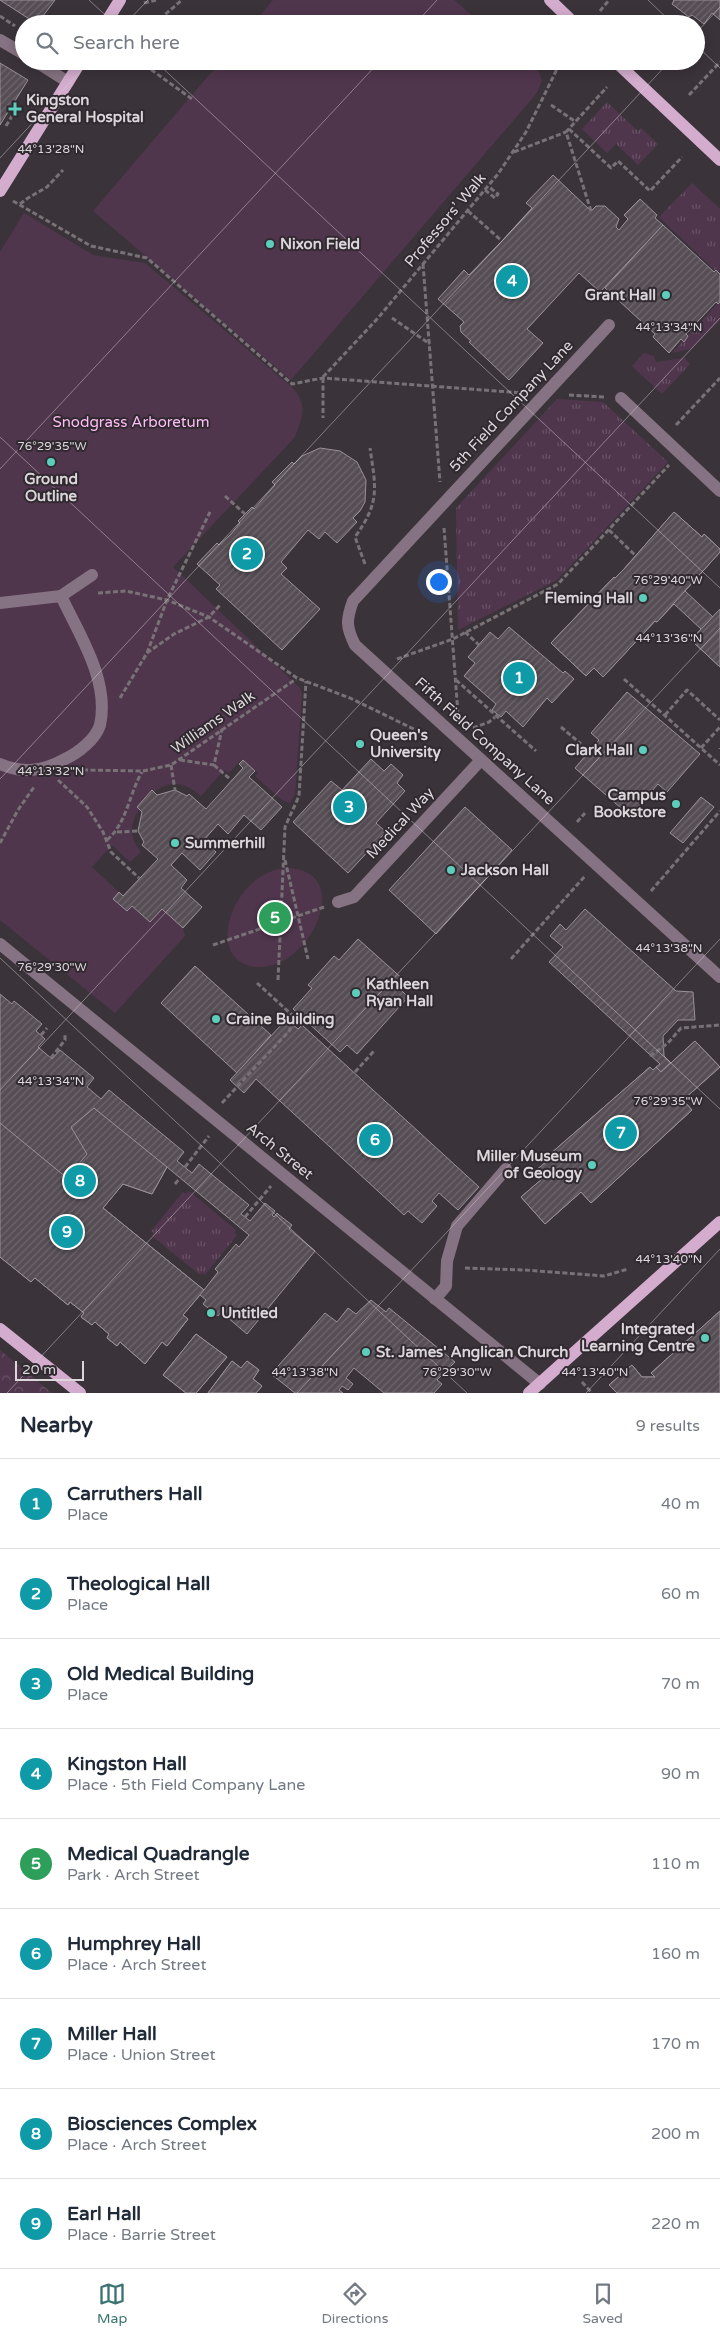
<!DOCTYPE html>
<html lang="en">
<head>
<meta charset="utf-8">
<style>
  body { margin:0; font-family:"Varela Round",sans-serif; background:#f6f6f7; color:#1f2937 }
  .scale { position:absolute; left:15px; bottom:12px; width:69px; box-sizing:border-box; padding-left:5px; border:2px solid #dbd6da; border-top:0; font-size:14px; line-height:18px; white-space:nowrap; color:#dbd6da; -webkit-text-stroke:4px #312930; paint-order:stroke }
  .you { position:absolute; left:438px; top:581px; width:18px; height:18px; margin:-12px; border:4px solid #fff; border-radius:50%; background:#1a73e8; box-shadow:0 0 0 8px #1a73e833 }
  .badge { display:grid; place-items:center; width:32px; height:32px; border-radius:50%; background:#3a7372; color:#fff; font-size:16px; font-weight:700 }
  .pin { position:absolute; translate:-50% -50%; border:2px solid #fff; box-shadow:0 1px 5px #0006 }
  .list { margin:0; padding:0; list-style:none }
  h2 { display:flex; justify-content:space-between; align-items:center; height:65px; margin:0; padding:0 20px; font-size:21px }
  h2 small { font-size:16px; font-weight:400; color:#747a83 }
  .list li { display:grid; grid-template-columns:32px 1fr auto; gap:15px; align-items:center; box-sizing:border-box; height:90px; padding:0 20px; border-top:1px solid #e0e1e3 }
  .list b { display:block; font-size:19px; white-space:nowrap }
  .list p { margin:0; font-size:16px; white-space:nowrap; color:#747a83 }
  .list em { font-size:16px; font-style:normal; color:#747a83 }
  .icon { flex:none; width:28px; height:28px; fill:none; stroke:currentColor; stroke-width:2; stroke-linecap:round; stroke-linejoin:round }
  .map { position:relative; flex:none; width:720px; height:1393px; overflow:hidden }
  .search { position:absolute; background:#fff; box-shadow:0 2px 12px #0003; left:15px; right:15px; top:15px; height:55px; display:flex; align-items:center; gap:12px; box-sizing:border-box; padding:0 18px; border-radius:28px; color:#747a83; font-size:19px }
  .sheet { height:875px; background:#fff }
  nav { display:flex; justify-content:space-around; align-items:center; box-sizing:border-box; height:70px; border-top:1px solid #e0e1e3; background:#fff; font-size:14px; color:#747a83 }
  nav a { display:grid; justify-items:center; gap:2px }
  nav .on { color:#3a7372 }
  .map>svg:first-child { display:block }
</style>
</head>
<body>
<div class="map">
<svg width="720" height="1393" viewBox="0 0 720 1393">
  <defs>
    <pattern id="grass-tufts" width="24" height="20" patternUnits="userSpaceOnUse" patternTransform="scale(1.25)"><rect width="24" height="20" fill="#50364d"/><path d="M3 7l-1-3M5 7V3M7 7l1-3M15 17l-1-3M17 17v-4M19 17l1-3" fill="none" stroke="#695266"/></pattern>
    <pattern id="park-crowns" width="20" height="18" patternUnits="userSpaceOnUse" patternTransform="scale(1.25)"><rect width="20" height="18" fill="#50364d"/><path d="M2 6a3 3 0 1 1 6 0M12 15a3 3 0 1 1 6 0" fill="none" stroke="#695266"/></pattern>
    <pattern id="building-hatch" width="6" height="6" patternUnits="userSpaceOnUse" patternTransform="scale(1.25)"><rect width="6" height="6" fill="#564d55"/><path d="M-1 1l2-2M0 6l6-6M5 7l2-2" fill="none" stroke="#6e666d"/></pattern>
  </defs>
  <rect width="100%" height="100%" fill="#3b333a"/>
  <g fill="url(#grass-tufts)">
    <polygon points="607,102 638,131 641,128 658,144 638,165 616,144 607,153 582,129"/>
    <polygon points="692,183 720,209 720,271 717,272 659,217"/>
    <polygon points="720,301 720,320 691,349 672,353"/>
    <polygon points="644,353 654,356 656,362 684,358 690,364 662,394 632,366"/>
    <polygon points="557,399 603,402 668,462 557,580 458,630 456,508"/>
    <polygon points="189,1191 236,1230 234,1233 237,1235 205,1275 202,1273 200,1275 152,1236 154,1233 151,1231 183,1192 186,1194"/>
  </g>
  <polygon fill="url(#park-crowns)" points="0,1350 52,1393 0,1393"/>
  <g fill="#50364d">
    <polygon points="273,0 454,0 482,24 253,24"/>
    <polygon points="221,61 526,61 539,72 542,81 536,94 291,380 93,211"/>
    <path d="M24,213L93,255L145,263L294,389C308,408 302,417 295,437L173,567L300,688L302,693L295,794L290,803L282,800L255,776L258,773L242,759L229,773L224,770L201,796C186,783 171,779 154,792L151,791L137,807L139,810C129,824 129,838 141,852L130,862L112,845L92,867L119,892L113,899L127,911L132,906L150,922L162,909L183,928L185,936L115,1013L0,920V252Z"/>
    <path d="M287,868C356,870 311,971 256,967C202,962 232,871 287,868Z"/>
  </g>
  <g fill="url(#building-hatch)" stroke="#9a9099" fill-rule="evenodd">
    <polygon points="0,0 55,0 37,24"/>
    <polygon points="674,0 720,0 720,20 712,13 704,24 692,15 689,17 672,4"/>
    <polygon points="0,63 28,80 0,125"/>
    <polygon points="553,175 591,211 596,206 605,206 619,219 616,227 619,230 628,219 624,215 640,199 657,215 655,218 663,225 600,292 579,273 527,329 543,343 509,380 469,342 471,341 461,332 460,326 464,322 438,299 464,270 469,275 502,241 532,208 526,203"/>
    <polygon points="663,225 714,272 716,270 720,274 720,302 718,304 716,302 686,334 688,336 684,342 681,339 669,353 653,337 655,334 605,288"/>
    <polygon points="320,448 340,451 357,462 366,480 365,502 360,511 353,518 357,522 337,543 325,532 319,539 308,530 281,562 287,568 281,574 320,609 282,650 216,589 220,585 197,564 217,543 219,545 230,535 240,523 238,521 252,507 254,509 275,485 272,482 292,462 294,464 302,456"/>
    <polygon points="674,512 702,537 704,534 720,549 720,552 685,591 713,617 720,609 720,667 691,640 701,629 674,604 657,622 655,621 603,677 594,668 586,676 551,643 614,577 615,578 624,569"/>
    <polygon points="674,512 702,537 704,534 720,549 720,552 657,622 655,621 603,677 594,668 586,676 551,643 614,577 615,578 624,569"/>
    <polygon points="720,609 720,667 691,640"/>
    <polygon points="509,627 563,673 565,671 574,679 552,703 547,698 523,727 506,711 501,717 492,710 496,704 464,676 475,663 468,657 490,632 498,639"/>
    <polygon points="627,692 700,754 667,792 658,784 630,816 575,768 599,740 591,733"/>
    <polygon points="371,759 384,771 391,764 403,775 397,783 405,791 376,823 386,832 348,873 293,822 331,781 342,790"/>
    <polygon points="243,760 255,771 249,777 282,807 261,830 244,815 228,834 218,824 204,840 216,852 200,870 182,853 171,865 187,880 181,888 202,907 183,928 162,909 150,922 132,906 127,911 113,899 119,892 123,896 158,859 142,845 144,842 138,831 142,812 137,807 152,790 157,795 175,790 187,796 189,794 206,809 243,768 239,764"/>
    <polygon points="701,797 714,807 683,843 670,833"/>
    <polygon points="465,807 512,850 436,934 389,890"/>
    <polygon points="585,909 676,991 693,992 695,1020 678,1020 663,1036 664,1056 671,1063 661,1072 656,1067 660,1064 549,962 563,947 550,936 560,924 566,930"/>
    <polygon points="358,939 405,981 399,988 408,997 357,1054 347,1045 340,1052 293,1009 312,988 308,985 334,956 339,960"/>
    <polygon points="195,966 271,1035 237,1073 161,1003"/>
    <path d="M0,994L12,1004L14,1001L42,1024L36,1031L45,1039L38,1047L52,1059L60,1050L94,1078L87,1087L101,1099L109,1090L184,1152L177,1161L192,1173L199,1164L249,1205L241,1214L250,1221L265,1203L275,1211L272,1215L274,1217L277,1213L279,1215L292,1225L289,1229L315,1251L247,1334L221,1312L218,1316L203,1304L206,1300L200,1295L183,1315L188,1319L167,1346L162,1342L145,1364L120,1342L117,1346L107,1338L109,1334L95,1322L92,1325L81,1317L84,1313L70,1302L68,1305L35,1278L31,1282L0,1257ZM167,1167L249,1235L239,1247L236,1244L215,1269L218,1272L204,1290L103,1208L123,1184L152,1194Z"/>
    <polygon points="282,1024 292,1024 298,1029 302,1025 479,1187 458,1210 439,1193 432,1201 437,1206 422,1223 408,1211 404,1215 256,1079 244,1093 230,1080"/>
    <polygon points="695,1041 720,1067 683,1100 692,1110 591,1203 581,1192 545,1224 521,1197 542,1179 535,1171 551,1158 549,1155 650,1067 653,1070 656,1067 661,1072"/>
    <polygon points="695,1041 720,1067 683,1100 692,1110 591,1203 581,1192 545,1224 521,1197 542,1179 535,1171 551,1158 549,1155 650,1067 653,1070 656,1067 661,1072"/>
    <polygon points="94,1108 167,1167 152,1194 123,1184 103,1208 204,1290 183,1315 188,1319 167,1346 162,1342 145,1364 120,1342 117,1346 107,1338 109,1334 95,1322 92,1325 81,1317 84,1313 70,1302 68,1305 35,1278 31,1282 0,1257 0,1123 67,1178 87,1154 71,1127"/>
    <polygon points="371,1300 386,1312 389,1308 455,1362 437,1380 442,1384 434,1393 384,1393 354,1368 346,1378 353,1384 348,1390 342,1386 339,1390 343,1393 295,1393 271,1374 325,1313 337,1322 348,1308 356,1314"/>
    <polygon points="720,1311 720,1393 617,1393 609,1385 632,1365 642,1377 655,1377 651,1373"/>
    <polygon points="720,1311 720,1393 617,1393 609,1385 632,1365 642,1377 655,1377 651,1373"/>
    <polygon points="196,1334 227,1357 196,1393 186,1393 163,1375"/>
    <polygon points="196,1334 227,1357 196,1393 186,1393 163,1375"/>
    <polygon points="232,1361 241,1368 247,1361 259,1370 253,1379 262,1386 256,1393 208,1393"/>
    <polygon points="232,1361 241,1368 247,1361 259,1370 253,1379 262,1386 256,1393 208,1393"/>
  </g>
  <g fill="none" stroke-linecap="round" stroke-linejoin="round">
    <g stroke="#787277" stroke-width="3" stroke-dasharray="5 2.5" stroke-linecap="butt">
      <polyline points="144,3 156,0"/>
      <polyline points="600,11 609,0"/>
      <polyline points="0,16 15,26"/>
      <polyline points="154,24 182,0"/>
      <polyline points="139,61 192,99"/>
      <polyline points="689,95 720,62"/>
      <polyline points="551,105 576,122"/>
      <polyline points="6,126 12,116"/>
      <polyline points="569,129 611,168 618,161 650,191 682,157"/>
      <polyline points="514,152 566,132"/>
      <polyline points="485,190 495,198 498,194 489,187"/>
      <polyline points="13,201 91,246 147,258 292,384 323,378 523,393"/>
      <polyline points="20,204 28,198 47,187 63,170"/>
      <polyline points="468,211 502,241"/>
      <polyline points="591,211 566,132 607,87"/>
      <polyline points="423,264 440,482"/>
      <polyline points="392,318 430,344"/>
      <polyline points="323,377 378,318 498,174 526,132 561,61"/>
      <polyline points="323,378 323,418"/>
      <polyline points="569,395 605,397"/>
      <polyline points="676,425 720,378"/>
      <polyline points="225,496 245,514"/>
      <polyline points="444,528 458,714"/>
      <polyline points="609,530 636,556"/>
      <path d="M365,564L355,537C380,502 376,489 370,448"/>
      <polyline points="98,593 126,591 167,600 209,617 297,678 350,698 426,735"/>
      <polyline points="465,632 479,645"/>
      <polyline points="147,653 174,634 209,617 220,605"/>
      <polyline points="397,659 453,639 558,584 669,465"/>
      <polyline points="624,679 720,765"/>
      <polyline points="456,680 536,751"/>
      <polyline points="120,698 147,653 167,600 210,512"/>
      <polyline points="665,715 687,690 720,720"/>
      <polyline points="561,727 581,744"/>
      <polyline points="473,728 489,722 495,717"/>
      <polyline points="701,748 720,727"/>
      <polyline points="720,748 720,749"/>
      <polyline points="180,760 214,765 222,729"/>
      <polyline points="171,765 175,790"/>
      <polyline points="214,765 231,780"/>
      <polyline points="83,770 143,771 171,765 296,679"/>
      <polyline points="58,780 87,807 103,832 111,852 139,878"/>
      <polyline points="577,822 585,813"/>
      <polyline points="117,832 138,831"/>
      <path d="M107,840C127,823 129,794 142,772"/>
      <polyline points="0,843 18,810 34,787"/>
      <polyline points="285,860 308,959"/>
      <polyline points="651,891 720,811"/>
      <polyline points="213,945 324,907"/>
      <polyline points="511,959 585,876"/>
      <polyline points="278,980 285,827 299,796 306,681"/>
      <polyline points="257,983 302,1024"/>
      <polyline points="41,1035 47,1028"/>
      <polyline points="650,1056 668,1043 681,1028 720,1025"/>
      <polyline points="51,1058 65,1040 65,1035"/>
      <polyline points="355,1072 374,1051"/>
      <polyline points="222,1103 290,1030 290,1014"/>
      <polyline points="185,1167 209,1136"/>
      <polyline points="175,1184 180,1178"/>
      <polyline points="245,1217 271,1186"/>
      <polyline points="465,1268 525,1270 604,1276 628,1269"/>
      <polyline points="582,1382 592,1393"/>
    </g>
    <g stroke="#857282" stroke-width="12">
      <polyline points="0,40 24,54"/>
      <polyline points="35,61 68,82"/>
      <path d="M609,325L353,601C346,620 346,627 355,645L720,977"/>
      <polyline points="621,398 720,491"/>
      <polyline points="0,603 61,596 92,575"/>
      <path d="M0,764C24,774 43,771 65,759C78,753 96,739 100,725C110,681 79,634 61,596"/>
      <polyline points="338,902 354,897 481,760"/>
      <polyline points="0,944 540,1384"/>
      <polyline points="435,1299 446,1286 447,1261 457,1226 506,1169"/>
    </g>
    <g stroke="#d4adce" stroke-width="12">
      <polyline points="550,0 575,24"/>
      <polyline points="105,24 120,0"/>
      <polyline points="615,61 720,160"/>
      <polyline points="0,191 81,61"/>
      <polyline points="0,1329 80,1393"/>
      <polyline points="529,1393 720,1222"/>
    </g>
  </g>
  <path fill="none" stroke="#dbd6da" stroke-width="1" stroke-opacity="0.45" d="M89,0L115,24M648,0L673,24M125,24L148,0M415,24L437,0M696,33L720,7M696,45L720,68M155,61L720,588M0,158L90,61M0,437L720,1109M0,469L380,61M0,779L670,61M0,958L467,1393M0,1090L720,318M7,1393L720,628M297,1393L720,939M586,1393L720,1249"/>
  <g fill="#5ccebb" stroke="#312930" stroke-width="2">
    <path d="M12.5 101.5h5v5h5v5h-5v5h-5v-5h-5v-5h5z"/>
    <circle cx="270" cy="244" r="5"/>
    <circle cx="666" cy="295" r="5"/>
    <circle cx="51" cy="462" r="5"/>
    <circle cx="643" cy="598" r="5"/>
    <circle cx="360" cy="744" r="5"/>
    <circle cx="643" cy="750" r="5"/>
    <circle cx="676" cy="804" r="5"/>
    <circle cx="175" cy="843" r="5"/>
    <circle cx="451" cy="870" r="5"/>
    <circle cx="356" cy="993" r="5"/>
    <circle cx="216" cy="1019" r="5"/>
    <circle cx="592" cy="1165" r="5"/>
    <circle cx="211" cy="1313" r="5"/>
    <circle cx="705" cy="1338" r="5"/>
    <circle cx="366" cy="1352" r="5"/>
  </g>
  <g text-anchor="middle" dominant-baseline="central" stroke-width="4" stroke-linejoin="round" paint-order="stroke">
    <g font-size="15" font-weight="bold" fill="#dbd6da" stroke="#312930" text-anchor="start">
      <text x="26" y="100">Kingston<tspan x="26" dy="17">General Hospital</tspan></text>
      <text x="280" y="244">Nixon Field</text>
      <text x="656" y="295" text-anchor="end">Grant Hall</text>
      <text x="51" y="479" text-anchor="middle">Ground<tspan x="51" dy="17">Outline</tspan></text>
      <text x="633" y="598" text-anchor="end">Fleming Hall</text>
      <text x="370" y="735">Queen's<tspan x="370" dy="17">University</tspan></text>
      <text x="633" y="750" text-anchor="end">Clark Hall</text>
      <text x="666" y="795" text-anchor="end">Campus<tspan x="666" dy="17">Bookstore</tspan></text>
      <text x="185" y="843">Summerhill</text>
      <text x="461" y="870">Jackson Hall</text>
      <text x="366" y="984">Kathleen<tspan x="366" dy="17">Ryan Hall</tspan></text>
      <text x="226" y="1019">Craine Building</text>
      <text x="582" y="1156" text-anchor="end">Miller Museum<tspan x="582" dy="17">of Geology</tspan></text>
      <text x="221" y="1313">Untitled</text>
      <text x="695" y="1329" text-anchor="end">Integrated<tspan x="695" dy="17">Learning Centre</tspan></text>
      <text x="376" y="1352">St. James' Anglican Church</text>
    </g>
    <g font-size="15" fill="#dbd6da" stroke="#312930">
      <text transform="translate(445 220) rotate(-50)">Professors’ Walk</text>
      <text transform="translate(511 406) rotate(-47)">5th Field Company Lane</text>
      <text transform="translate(213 722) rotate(-35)">Williams Walk</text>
      <text transform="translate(485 741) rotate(42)">Fifth Field Company Lane</text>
      <text transform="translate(400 823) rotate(-47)">Medical Way</text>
      <text transform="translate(280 1151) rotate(39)">Arch Street</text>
    </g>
    <g font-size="15" fill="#fdbcf5" stroke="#312930">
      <text x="131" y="422">Snodgrass Arboretum</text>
    </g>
  </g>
  <g font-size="12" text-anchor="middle" fill="#dbd6da" stroke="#312930" stroke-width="4" stroke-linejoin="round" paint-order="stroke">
    <text x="51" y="153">44°13'28"N</text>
    <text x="669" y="331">44°13'34"N</text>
    <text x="52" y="450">76°29'35"W</text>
    <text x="668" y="584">76°29'40"W</text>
    <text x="669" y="642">44°13'36"N</text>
    <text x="51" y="775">44°13'32"N</text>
    <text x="669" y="952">44°13'38"N</text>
    <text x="52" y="971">76°29'30"W</text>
    <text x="51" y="1085">44°13'34"N</text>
    <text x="668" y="1105">76°29'35"W</text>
    <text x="669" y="1263">44°13'40"N</text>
    <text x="305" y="1376">44°13'38"N</text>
    <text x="595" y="1376">44°13'40"N</text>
    <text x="457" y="1376">76°29'30"W</text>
  </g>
</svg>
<div class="scale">20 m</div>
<div class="you"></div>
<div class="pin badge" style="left:519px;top:678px;background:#0f9aa8">1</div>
<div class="pin badge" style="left:247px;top:554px;background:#0f9aa8">2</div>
<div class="pin badge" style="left:349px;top:807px;background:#0f9aa8">3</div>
<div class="pin badge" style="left:512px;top:281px;background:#0f9aa8">4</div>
<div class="pin badge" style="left:275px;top:918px;background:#2e9e5b">5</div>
<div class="pin badge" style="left:375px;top:1140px;background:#0f9aa8">6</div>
<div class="pin badge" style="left:621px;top:1133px;background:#0f9aa8">7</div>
<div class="pin badge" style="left:80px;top:1181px;background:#0f9aa8">8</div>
<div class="pin badge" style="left:67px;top:1232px;background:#0f9aa8">9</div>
<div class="search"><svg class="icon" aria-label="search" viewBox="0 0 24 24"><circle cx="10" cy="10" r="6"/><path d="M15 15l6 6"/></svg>Search here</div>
</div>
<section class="sheet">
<h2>Nearby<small>9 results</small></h2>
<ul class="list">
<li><span class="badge" style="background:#0f9aa8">1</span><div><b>Carruthers Hall</b><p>Place</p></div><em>40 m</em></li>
<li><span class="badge" style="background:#0f9aa8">2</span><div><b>Theological Hall</b><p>Place</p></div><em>60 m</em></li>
<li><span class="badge" style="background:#0f9aa8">3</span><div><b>Old Medical Building</b><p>Place</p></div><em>70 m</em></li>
<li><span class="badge" style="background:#0f9aa8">4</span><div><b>Kingston Hall</b><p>Place · 5th Field Company Lane</p></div><em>90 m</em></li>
<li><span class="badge" style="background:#2e9e5b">5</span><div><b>Medical Quadrangle</b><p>Park · Arch Street</p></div><em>110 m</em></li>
<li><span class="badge" style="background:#0f9aa8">6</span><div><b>Humphrey Hall</b><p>Place · Arch Street</p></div><em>160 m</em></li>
<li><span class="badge" style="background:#0f9aa8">7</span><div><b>Miller Hall</b><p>Place · Union Street</p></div><em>170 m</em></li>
<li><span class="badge" style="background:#0f9aa8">8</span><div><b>Biosciences Complex</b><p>Place · Arch Street</p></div><em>200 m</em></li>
<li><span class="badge" style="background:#0f9aa8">9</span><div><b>Earl Hall</b><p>Place · Barrie Street</p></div><em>220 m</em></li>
</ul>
</section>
<nav>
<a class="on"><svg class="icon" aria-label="map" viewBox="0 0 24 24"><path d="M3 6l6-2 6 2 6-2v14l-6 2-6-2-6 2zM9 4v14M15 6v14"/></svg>Map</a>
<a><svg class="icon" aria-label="directions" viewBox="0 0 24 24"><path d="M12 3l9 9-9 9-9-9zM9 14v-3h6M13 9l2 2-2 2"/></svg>Directions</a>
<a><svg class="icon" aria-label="saved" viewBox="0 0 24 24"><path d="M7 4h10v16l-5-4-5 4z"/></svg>Saved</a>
</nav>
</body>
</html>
